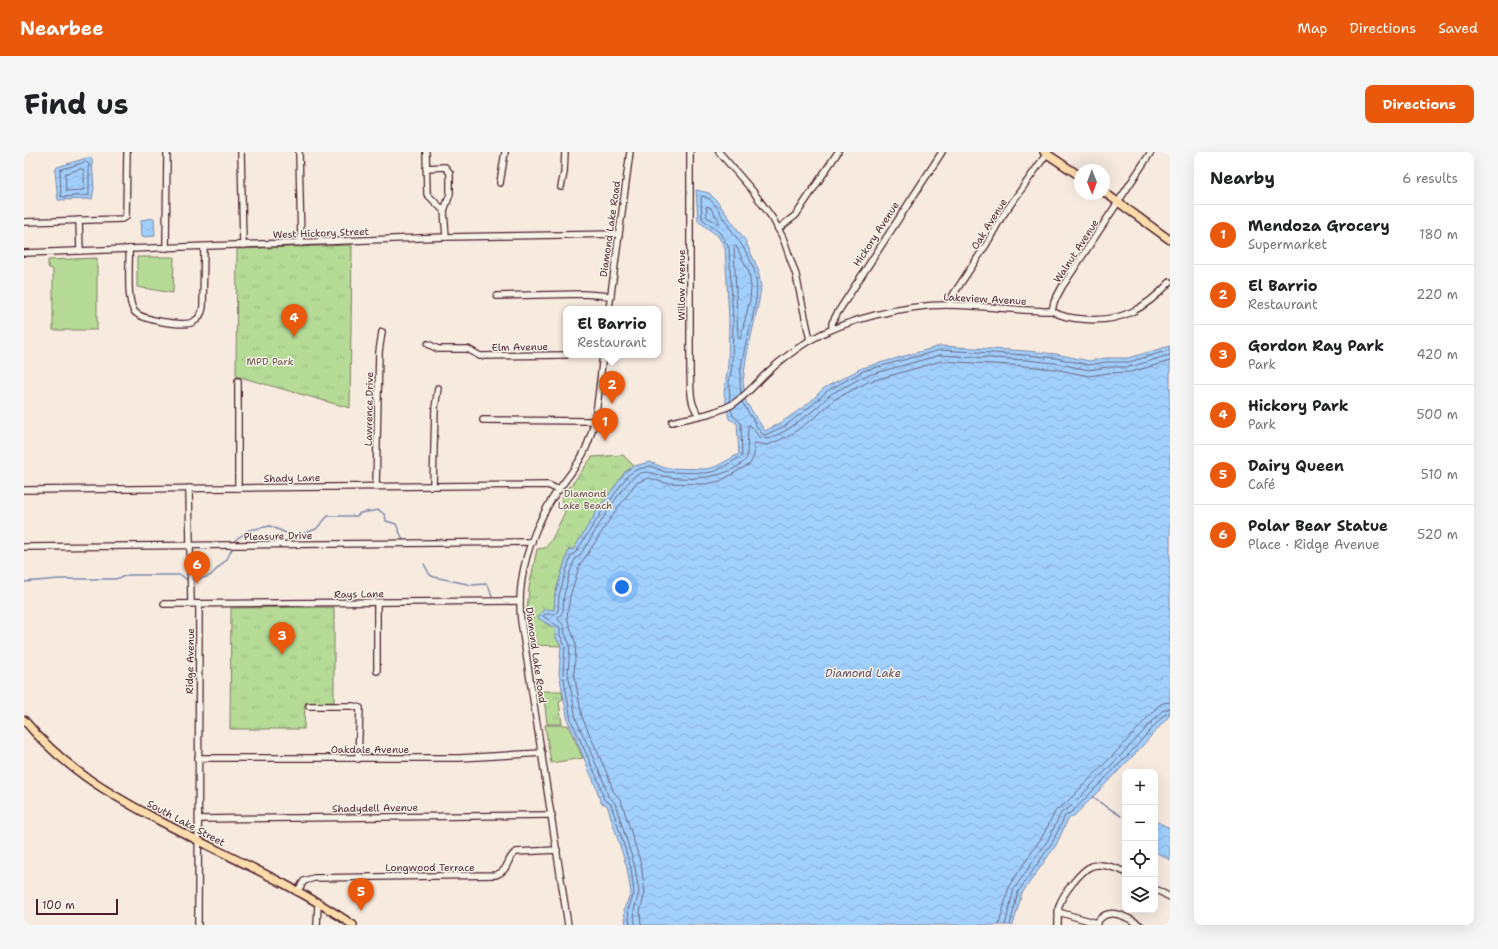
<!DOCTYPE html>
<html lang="en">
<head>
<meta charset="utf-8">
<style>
  body { margin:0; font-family:"Shantell Sans",sans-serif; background:#f6f6f6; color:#202124 }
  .controls { position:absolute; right:12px; bottom:12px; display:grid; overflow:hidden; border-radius:8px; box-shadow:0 4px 16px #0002 }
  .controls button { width:36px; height:36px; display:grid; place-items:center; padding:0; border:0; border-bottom:1px solid #e0e0e0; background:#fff; color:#202124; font:20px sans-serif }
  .compass { position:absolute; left:1050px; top:12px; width:36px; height:36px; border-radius:50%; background:#fff; box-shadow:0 4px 16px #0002; rotate:179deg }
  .scale { position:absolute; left:12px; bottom:10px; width:82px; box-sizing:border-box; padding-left:4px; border:2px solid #4a1f2b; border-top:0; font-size:11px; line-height:14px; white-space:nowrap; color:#4a1f2b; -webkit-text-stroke:3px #f7f3e8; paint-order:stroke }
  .you { position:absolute; left:598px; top:435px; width:14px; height:14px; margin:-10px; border:3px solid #fff; border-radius:50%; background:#1a73e8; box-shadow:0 0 0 6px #1a73e833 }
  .badge { display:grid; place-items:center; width:26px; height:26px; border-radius:50%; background:#ea580c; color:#fff; font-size:13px; font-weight:700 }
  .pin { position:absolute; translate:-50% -33px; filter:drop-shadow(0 1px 2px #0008) }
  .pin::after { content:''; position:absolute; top:21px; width:14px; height:12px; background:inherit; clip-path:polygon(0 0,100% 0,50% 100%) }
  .popup { position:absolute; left:539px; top:154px; width:98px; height:52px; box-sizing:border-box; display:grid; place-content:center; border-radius:8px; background:#fff; filter:drop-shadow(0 1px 3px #0005); font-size:13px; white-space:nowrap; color:#757577 }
  .popup b { font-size:15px; color:#202124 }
  .popup::after { content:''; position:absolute; left:50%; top:100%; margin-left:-8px; border:8px solid transparent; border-top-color:#fff }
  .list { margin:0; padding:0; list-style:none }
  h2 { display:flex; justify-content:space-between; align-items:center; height:52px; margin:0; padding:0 16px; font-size:17px }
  h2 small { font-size:13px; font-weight:400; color:#757577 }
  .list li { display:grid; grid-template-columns:26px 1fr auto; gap:12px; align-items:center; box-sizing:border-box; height:60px; padding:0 16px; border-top:1px solid #e0e0e0 }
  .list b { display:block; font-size:15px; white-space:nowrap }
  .list p { margin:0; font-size:13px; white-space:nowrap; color:#757577 }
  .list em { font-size:13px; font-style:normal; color:#757577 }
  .icon { flex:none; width:22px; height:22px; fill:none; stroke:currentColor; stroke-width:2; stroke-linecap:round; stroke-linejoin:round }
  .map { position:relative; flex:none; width:1146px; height:773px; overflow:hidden; border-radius:8px }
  header { display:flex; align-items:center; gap:24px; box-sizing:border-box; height:56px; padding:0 20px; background:#ea580c; color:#fff }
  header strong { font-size:19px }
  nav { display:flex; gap:22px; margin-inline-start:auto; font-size:14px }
  .intro { display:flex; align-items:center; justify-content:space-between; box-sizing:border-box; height:96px; padding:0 24px }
  h1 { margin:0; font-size:28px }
  .button { padding:10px 18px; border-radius:8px; background:#ea580c; color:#fff; font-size:14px; font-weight:700 }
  main { display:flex; gap:24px; padding:0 24px }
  aside { flex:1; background:#fff; border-radius:8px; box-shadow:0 4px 16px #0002 }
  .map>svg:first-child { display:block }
</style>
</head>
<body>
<header>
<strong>Nearbee</strong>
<nav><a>Map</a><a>Directions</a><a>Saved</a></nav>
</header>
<div class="intro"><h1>Find us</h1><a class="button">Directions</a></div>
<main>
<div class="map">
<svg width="1146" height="773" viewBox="0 0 1146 773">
  <defs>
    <pattern id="park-tufts" width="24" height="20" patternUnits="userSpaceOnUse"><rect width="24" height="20" fill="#b5db97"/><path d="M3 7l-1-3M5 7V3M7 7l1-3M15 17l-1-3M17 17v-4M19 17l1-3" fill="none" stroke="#9dbc82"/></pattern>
    <pattern id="water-waves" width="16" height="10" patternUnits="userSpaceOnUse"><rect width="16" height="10" fill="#a1d0fd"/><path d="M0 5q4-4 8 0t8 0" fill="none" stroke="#8cb2d9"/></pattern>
  </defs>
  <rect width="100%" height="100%" fill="#f7ebe0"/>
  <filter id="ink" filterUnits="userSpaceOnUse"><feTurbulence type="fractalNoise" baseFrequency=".025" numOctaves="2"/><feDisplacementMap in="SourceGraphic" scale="8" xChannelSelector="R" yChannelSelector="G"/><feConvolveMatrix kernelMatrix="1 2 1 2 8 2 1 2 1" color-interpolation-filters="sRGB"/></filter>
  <g filter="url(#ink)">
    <g fill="#b5db97" stroke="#807d61">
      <polygon points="113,105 150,105 149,141 113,135"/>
      <polygon points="73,106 73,178 29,178 29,118 24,115 24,108"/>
      <polygon points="521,573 544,573 559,606 527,611"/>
    </g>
    <g fill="url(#park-tufts)" stroke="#807d61">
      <polygon points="328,93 326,256 212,224 213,97"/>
      <polygon points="599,303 610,314 601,320 549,398 545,397 531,442 531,458 521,471 532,477 531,484 537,494 507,493 503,459 505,436 513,397 521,396 527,389 541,360 537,347 568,305"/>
      <polygon points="310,455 310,550 281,551 280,577 206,577 207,456"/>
      <polygon points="519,539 538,539 539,547 535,549 538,572 523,572 520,547 515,547 515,543 518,542"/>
    </g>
    <g fill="url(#water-waves)" stroke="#7e89a9">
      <polygon points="66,5 68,8 70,37 68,47 34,48 31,19 33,15"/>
      <polygon points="672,38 685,41 693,49 721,88 734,117 737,135 735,149 722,207 719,230 722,250 741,279 758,270 785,251 800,236 838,216 916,194 1003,199 1032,202 1065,209 1082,206 1104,206 1146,194 1146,563 1109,604 1051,663 1044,667 1032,693 998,741 989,773 602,773 600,757 607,741 603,716 583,653 577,651 571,632 544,569 535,521 537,494 531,484 532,477 514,466 520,457 530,458 531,442 545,397 549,398 573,359 601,320 610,314 626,310 641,316 682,317 691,315 715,302 713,271 705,267 700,241 704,213 705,167 701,96 694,84 674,69"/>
      <polygon points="130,66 131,84 118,85 117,68"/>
      <polygon points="1131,669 1146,676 1146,708 1131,700"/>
    </g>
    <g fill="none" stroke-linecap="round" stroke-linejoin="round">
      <g stroke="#6d667f" stroke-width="1">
        <polygon points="62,10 65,12 65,43 37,45 36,18"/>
        <polygon points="57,17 60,18 60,38 42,39 41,22"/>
        <polygon points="683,54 686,55 695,69 695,72 683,65"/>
        <polygon points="712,94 725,120 727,135 726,148 716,187 714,185 710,96"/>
        <path d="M706,249L705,230L708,214L709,167L705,96L696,81L678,67L677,46L678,44C689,45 696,61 702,70C712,86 724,99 730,118C742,153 710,202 717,242"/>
        <polyline points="718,250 737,281 741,283 761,274 787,254 803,239 839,219 916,198 1003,203 1032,206 1065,213 1082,210 1105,210 1146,198"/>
        <polyline points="606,773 604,758 610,741 607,716 587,652 580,648 575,630 547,568 539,521 541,494 536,483 536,476 519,464 521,462 530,462 534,459 535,443 547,403 552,400 577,361 604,323 612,318 626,314 641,320 682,321 692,319 718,304 717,271 709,264 707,257"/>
        <path d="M611,773L610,758L615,741L611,715L591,651L584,644L579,628L552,567L544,521L546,493L541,482L540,474L534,467L539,459L540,443L546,420L551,407L556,403C568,386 598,331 613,323C623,317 629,322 639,324C663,329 707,327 723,306L724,273H726L736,286L744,287L763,278L790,258L807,242L841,224L916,203L1002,208L1031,211L1065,218L1083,215H1106L1146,203"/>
        <polyline points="617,773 616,759 621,741 617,712 597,648 589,639 585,626 558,565 550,521 552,492 543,466 546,444 556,412 561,406 586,367 612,331 625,326 641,331 682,332 696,329 726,312 730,304 730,291 744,293 765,284 794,263 811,247 844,230 917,209 1002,214 1030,217 1065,224 1084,221 1107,220 1146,209"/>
        <polyline points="975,773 985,734 1018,685 1032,658 1042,651 1098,594 1134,554 1139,551 1146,550"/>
        <polyline points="981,773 990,737 1024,688 1037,661 1046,655 1102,598 1138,559 1146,556"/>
        <polyline points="986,773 994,740 1028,691 1041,664 1049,659 1106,601 1141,562 1146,561"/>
      </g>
      <g stroke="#7e89a9" stroke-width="1.5">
        <polyline points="210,389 225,378 246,374 271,385 292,377 304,364 333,364 336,361 355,358 361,363 362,369 372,372 379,388"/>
        <polyline points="400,412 406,423 410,425 448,433 462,432 465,435 468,445"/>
        <polyline points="171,428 186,424 203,407 208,397"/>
        <polyline points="0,430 36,427 91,427 105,423 157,423 163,428"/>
        <polyline points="1068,645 1097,664"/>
      </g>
      <defs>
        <g id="minor">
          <polyline points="217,0 219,93"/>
          <polyline points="275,0 277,91"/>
          <polyline points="402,0 403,42 420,59"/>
          <path d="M666,0V221C667,235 665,252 675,263"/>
          <polyline points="695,0 728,38 749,67 759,86 772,123 786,188"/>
          <polyline points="402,16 421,15 426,21 426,42 420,59 422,85"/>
          <polyline points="476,31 481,0"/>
          <polyline points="537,35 540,21 541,0"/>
          <polyline points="55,68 56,99"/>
          <polyline points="0,70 98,67 102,65 103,0"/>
          <polyline points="754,77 772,63 814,0"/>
          <polyline points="142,96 143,0"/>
          <path d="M105,97C106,113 102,146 110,159C116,168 160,175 169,170C175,167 178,161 179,155L180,95"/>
          <polyline points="0,101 422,85 595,82"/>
          <polyline points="473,144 559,142 587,144"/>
          <polyline points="925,153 929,143 962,93 977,66 1024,0"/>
          <polyline points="585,157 606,0"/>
          <polyline points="1028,159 1030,150 1038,135 1127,0"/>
          <polyline points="808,177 808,171 814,160 918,0"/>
          <polyline points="404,192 414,197 444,197 456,204 542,203"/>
          <polyline points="214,229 214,336"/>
          <polyline points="459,268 569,269"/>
          <path d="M648,270C668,265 691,262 709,252C723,243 733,230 745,219C757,208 772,197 786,188C823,167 881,153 923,153C958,153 993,159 1028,159C1038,165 1047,166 1058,167C1097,171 1121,157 1146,130"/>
          <polyline points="352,334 355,200 358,180"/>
          <polyline points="409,334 411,256 414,236"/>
          <polyline points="165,336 167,451"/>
          <polyline points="0,338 524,333 535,338"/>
          <polyline points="0,395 508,390"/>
          <polyline points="353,451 353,519"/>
          <polyline points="140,452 496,449"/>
          <polyline points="285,554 329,554 336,556 334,607"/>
          <polyline points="174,606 436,606 518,601"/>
          <polyline points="175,667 528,663"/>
          <polyline points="1131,737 1146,745"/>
          <path d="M273,740L280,729L290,726L472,723C486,718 482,706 492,700L533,698"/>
          <polyline points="1034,760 1073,771"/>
          <path d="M1073,771C1083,753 1103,765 1116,773"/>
          <polyline points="174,773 175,452"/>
          <polyline points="293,773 294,752"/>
          <path d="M544,773L497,469C492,427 506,383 528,347C539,330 554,315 562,296C574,268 575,233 579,203"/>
          <path d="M1034,773C1034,767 1034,760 1035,754C1038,743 1057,718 1068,714C1078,711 1092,716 1101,720"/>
        </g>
        <g id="major">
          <polyline points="1020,0 1056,24"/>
          <polyline points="1080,40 1146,88"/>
          <path d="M0,568C40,616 82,640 136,669C200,703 269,732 329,773"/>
        </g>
      </defs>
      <use href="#minor" stroke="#4a1f2b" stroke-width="8"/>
      <use href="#major" stroke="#4a1f2b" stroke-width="10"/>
      <use href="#minor" stroke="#f7f3e8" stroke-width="5.5"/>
      <use href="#major" stroke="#fddcac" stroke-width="7"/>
    </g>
  </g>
  <g text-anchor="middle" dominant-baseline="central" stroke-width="3" stroke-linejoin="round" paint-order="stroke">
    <g font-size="10" fill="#4a1f2b" stroke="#f7f3e8">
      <text transform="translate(965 72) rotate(-58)">Oak Avenue</text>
      <text transform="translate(586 77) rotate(-82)">Diamond Lake Road</text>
      <text transform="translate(297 81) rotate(-2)">West Hickory Street</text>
      <text transform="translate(852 82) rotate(-57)">Hickory Avenue</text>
      <text transform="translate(1052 99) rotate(-57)">Walnut Avenue</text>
      <text transform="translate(657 133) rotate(-90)">Willow Avenue</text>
      <text transform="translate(961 147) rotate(3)">Lakeview Avenue</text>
      <text transform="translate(496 195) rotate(-1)">Elm Avenue</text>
      <text transform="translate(345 257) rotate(-89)">Lawrence Drive</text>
      <text transform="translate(268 326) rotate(-1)">Shady Lane</text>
      <text transform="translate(254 384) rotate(-1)">Pleasure Drive</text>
      <text transform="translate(335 442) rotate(-1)">Rays Lane</text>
      <text transform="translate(512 503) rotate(82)">Diamond Lake Road</text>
      <text transform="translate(166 509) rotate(-89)">Ridge Avenue</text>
      <text x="346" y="597">Oakdale Avenue</text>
      <text transform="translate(351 656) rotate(-1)">Shadydell Avenue</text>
      <text transform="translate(162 671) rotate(28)">South Lake Street</text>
      <text x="406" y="715">Longwood Terrace</text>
    </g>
    <g font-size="10" fill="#654e46" stroke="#f7f3e8">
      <text x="246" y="209">MPD Park</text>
      <text x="561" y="341">Diamond<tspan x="561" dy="12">Lake Beach</tspan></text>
    </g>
    <g font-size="11" font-style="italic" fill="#604b60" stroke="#f7f3e8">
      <text x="839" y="521">Diamond Lake</text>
    </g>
  </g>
</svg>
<div class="controls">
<button>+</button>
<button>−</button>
<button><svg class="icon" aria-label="locate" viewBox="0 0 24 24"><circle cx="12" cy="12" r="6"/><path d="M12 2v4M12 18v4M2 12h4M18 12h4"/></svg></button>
<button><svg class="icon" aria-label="layers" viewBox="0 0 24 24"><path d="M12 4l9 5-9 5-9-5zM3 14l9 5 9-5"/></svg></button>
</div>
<svg class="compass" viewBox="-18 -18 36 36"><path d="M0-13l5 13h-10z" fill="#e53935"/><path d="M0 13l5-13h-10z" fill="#757577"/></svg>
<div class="scale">100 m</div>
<div class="you"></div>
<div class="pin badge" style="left:581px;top:289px">1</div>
<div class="pin badge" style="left:588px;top:252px">2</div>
<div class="popup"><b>El Barrio</b>Restaurant</div>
<div class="pin badge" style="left:258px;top:503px">3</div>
<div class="pin badge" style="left:270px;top:185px">4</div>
<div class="pin badge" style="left:337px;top:759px">5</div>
<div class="pin badge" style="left:173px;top:432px">6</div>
</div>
<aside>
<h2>Nearby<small>6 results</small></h2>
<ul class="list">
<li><span class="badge">1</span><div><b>Mendoza Grocery</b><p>Supermarket</p></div><em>180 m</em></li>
<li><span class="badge">2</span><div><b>El Barrio</b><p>Restaurant</p></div><em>220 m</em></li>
<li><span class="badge">3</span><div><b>Gordon Ray Park</b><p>Park</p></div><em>420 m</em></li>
<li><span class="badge">4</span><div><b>Hickory Park</b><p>Park</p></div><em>500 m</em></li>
<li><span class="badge">5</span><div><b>Dairy Queen</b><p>Café</p></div><em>510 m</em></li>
<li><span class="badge">6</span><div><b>Polar Bear Statue</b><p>Place · Ridge Avenue</p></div><em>520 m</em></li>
</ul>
</aside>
</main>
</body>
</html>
